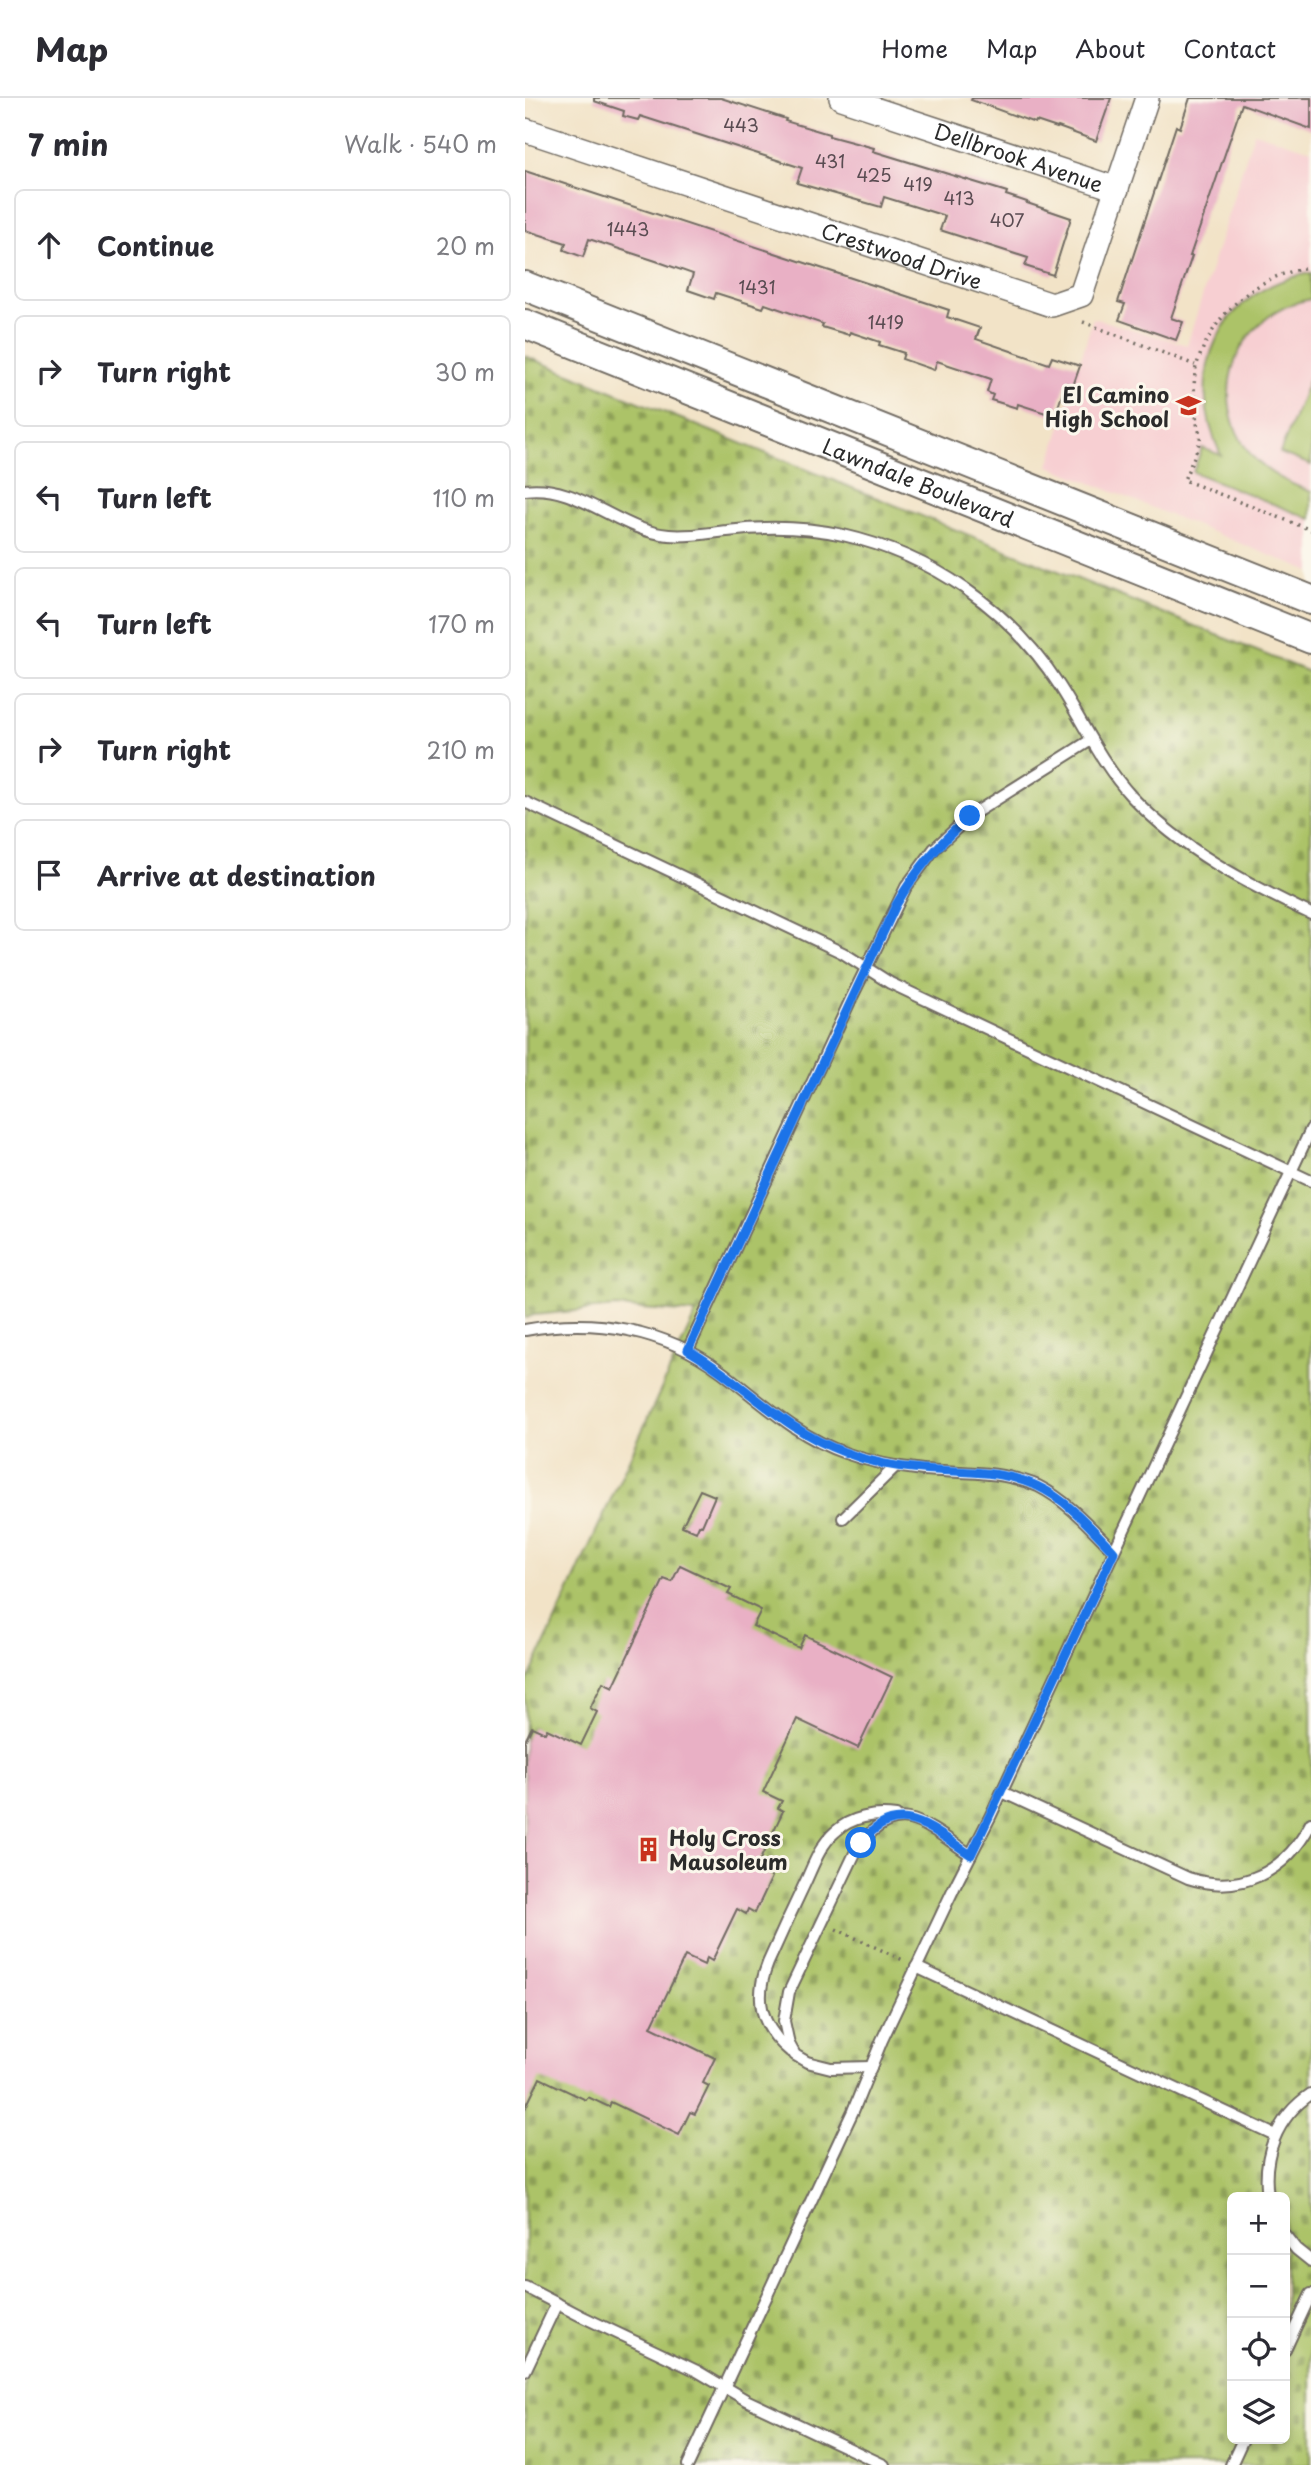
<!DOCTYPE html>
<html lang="en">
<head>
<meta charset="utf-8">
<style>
  body { margin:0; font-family:"Playpen Sans",sans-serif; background:#f7f7f7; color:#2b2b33 }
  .controls { position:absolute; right:21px; bottom:21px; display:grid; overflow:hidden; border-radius:10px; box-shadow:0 4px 10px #0003 }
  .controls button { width:63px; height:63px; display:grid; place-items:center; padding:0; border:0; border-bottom:2px solid #e1e1e2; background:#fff; color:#2b2b33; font:35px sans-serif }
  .stop { position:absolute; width:21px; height:21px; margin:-16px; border:5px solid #1a73e8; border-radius:50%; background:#fff }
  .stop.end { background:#1a73e8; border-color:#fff; box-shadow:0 2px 7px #0008 }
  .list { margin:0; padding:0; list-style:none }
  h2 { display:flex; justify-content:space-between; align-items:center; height:91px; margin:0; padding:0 28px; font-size:30px }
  h2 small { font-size:23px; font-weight:400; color:#7c7c81 }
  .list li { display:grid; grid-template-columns:46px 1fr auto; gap:21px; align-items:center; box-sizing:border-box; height:112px; margin:0 14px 14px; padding:0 14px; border:2px solid #e1e1e2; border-radius:10px }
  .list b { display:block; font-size:26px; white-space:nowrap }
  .list em { font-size:23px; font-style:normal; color:#7c7c81 }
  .icon { flex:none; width:38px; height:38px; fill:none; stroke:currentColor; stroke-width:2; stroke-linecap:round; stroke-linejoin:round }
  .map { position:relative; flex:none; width:786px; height:2367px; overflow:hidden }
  header { display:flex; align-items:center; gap:42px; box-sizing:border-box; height:98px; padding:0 35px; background:#fff; border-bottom:2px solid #e1e1e2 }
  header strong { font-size:33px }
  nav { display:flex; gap:38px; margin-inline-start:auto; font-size:24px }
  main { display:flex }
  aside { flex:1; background:#fff }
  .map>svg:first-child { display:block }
</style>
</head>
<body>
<header>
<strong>Map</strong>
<nav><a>Home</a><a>Map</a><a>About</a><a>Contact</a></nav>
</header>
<main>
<aside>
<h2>7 min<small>Walk · 540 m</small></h2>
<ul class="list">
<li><svg class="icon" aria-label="ahead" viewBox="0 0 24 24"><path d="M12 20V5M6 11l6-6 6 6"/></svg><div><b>Continue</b></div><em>20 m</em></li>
<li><svg class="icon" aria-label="right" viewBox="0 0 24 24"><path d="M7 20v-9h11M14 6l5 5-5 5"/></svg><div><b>Turn right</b></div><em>30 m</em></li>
<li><svg class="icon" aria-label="left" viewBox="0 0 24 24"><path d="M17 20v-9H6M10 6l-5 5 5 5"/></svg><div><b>Turn left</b></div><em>110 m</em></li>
<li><svg class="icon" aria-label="left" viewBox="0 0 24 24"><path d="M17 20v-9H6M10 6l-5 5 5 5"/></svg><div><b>Turn left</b></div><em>170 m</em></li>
<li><svg class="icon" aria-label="right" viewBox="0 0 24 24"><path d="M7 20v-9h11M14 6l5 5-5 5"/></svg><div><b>Turn right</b></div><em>210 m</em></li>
<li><svg class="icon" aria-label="arrive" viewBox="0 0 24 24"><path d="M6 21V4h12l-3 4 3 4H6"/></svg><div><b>Arrive at destination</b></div></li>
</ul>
</aside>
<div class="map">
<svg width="786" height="2367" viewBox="0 0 786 2367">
  <defs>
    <pattern id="cemetery-stones" width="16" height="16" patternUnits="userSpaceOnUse" patternTransform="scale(1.75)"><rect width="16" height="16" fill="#acc368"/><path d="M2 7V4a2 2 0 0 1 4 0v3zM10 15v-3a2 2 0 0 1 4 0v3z" fill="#8c9f56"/></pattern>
  </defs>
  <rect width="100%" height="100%" fill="#fbf7ec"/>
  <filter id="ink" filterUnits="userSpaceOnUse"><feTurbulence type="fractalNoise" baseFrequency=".0143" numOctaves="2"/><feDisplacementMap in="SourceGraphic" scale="14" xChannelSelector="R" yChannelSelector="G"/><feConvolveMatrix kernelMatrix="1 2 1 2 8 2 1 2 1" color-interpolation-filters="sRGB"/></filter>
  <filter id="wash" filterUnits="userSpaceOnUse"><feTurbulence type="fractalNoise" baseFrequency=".00686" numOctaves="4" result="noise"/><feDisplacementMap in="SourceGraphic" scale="28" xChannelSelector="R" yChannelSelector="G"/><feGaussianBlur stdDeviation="1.57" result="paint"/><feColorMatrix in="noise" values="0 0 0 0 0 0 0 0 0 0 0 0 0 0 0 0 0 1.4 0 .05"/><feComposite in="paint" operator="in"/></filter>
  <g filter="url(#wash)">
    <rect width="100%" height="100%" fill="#f2e3c7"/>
    <polygon fill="#f7cfd2" points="729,34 786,52 786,474 524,368 568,220 662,247"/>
    <path fill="url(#cemetery-stones)" stroke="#6c774a" stroke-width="2" fill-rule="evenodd" d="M0,258L786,575V2367H0V1589L171,1215L90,1209L9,1217L0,1220ZM707,2099H760V2341H707Z"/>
    <g fill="#acc368" stroke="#6c774a" stroke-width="2">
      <path d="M786,175V201C712,214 678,299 727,358C743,376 764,385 786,394V421L668,374L677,350L696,357C657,275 693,191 786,175Z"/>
      <polygon points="786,276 786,367 755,355"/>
    </g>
    <g id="blocks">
      <g fill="#e9b0c5">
        <polygon points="69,0 196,0 261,21 260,23 304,36 304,38 349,50 348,53 482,94 481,97 502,104 502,105 546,120 528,177 500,168 503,160 415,132 420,118 359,99 356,109 272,85 277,70 115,18 113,22 98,18 99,13 69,3"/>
        <polygon points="447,0 586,0 571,43 533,29 532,30 511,23 510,25 446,2"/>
        <polygon points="665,0 786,0 786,31 717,6 665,158 667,158 646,220 658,224 651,242 594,222 600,206 593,204 651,28 655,30"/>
        <polygon points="0,73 424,212 422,219 455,230 451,241 524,266 527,259 555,268 548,288 541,285 530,318 493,306 492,310 466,302 468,297 462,294 466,281 412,263 409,272 377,261 379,255 354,247 355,244 325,234 324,237 297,229 298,226 240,206 238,210 191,195 189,201 163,192 168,176 131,163 64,141 58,159 39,152 41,145 0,132"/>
        <polygon points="175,1392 190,1398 177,1428 174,1427 171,1434 157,1428"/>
        <polygon points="155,1467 206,1491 203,1496 236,1512 228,1528 274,1550 280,1537 367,1579 333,1650 272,1621 238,1694 257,1703 253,1710 258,1713 234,1764 243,1768 240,1775 247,1779 230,1815 223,1811 221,1816 212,1811 187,1863 182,1860 179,1867 160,1858 126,1929 190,1960 178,1985 184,1988 170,2016 165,2014 154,2037 86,2004 84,2009 63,1999 61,2002 15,1980 0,2011 0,1643 7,1629 20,1635 22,1631 56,1647 72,1614 65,1610 78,1584 88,1589 139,1481 147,1484"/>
      </g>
    </g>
  </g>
  <g filter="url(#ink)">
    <use href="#blocks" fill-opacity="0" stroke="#716b62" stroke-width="2"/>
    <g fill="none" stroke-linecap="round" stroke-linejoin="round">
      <defs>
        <g id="service">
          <path d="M0,392C54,385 93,433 144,437C164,439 182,435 202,433C240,428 280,429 318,437C406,457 485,511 534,587C558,624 576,665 606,698C657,752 719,784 786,816"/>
          <polyline points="0,704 318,855 365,885 786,1083"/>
          <path d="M0,1232C69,1219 140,1231 197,1274C237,1304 271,1338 320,1355C345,1364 371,1369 398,1372C437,1375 476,1372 513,1388C543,1403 566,1430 589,1453"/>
          <polyline points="163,1252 326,901 381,789 409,751 445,718 566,642"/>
          <polyline points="318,1420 371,1368"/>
          <path d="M477,1694L663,1780C716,1797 761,1774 786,1725"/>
          <polyline points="391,1869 750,2037"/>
          <path d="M265,1953C235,1928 229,1900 243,1865C255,1838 267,1812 280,1785C288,1768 295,1747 310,1734C326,1719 349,1715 371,1718"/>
          <path d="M346,1969L306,1970L282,1964L270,1957L264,1946L259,1923L264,1894L331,1753C341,1736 362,1716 384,1721C403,1725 429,1746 446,1757"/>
          <path d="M743,2099C737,2059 751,2019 786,1996"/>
          <polyline points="760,2137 771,2151 786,2163"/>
          <polyline points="0,2189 56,2218 172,2273 221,2302 359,2367"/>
          <polyline points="760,2252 786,2196"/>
          <polyline points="0,2273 32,2205"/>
          <polyline points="163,2367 328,2013 357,1942 429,1790 466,1717 786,1031"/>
          <polyline points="706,2367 718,2341"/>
        </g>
        <g id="minor">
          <path id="s1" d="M316,0L592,91"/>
          <path id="s2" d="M0,32L527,207L556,197L622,0"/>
        </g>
        <g id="tertiary">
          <polyline points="0,188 786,502"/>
          <path id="s3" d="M0,226L786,541"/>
        </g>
      </defs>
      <use href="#service" stroke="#716b62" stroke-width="14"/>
      <use href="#minor" stroke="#716b62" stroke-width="26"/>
      <use href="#tertiary" stroke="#716b62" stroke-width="32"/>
      <g stroke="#716b62" stroke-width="3.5" stroke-dasharray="2 5" stroke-linecap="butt">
        <path d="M786,170C733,175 688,216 672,266C667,280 670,310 672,325C673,331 676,336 675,341C672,355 664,369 659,382L786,432"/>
        <polyline points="558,224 670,267"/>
        <polyline points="311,1831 380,1863"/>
      </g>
      <use href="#service" stroke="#fff" stroke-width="10"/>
      <use href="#minor" stroke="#fff" stroke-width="23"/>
      <use href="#tertiary" stroke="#fff" stroke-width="28"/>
    </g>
  </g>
  <g fill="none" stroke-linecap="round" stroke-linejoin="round" filter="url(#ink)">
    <path stroke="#1a73e8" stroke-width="9" d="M336,1745C374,1697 407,1732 446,1757L589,1454C566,1430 543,1402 512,1388C475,1371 436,1375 397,1371C370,1369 344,1364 319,1354C256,1331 219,1284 163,1252L371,807C391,772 415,744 445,718"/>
  </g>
  <defs>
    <symbol id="school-bare" viewBox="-9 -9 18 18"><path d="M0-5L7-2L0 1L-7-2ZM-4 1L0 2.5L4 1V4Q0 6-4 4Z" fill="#c8321e" stroke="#fbf7ec" stroke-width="2.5" paint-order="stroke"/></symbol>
    <symbol id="building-bare" viewBox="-9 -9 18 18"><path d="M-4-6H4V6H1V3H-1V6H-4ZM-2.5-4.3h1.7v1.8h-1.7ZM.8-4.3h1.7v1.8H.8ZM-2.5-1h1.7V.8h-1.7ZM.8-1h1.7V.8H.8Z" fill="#c8321e" stroke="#fbf7ec" stroke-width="2.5" paint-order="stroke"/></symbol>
  </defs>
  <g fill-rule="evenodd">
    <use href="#school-bare" x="646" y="290" width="35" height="35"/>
    <use href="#building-bare" x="106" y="1734" width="35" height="35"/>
  </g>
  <g text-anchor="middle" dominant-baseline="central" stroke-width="6" stroke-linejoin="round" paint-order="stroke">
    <g font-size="18" fill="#5a4c52">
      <text x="216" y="26">443</text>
      <text x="305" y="62">431</text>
      <text x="349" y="76">425</text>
      <text x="393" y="85">419</text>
      <text x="434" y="99">413</text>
      <text x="482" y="121">407</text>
      <text x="103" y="130">1443</text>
      <text x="232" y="188">1431</text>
      <text x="361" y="223">1419</text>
    </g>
    <g font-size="21" fill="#2b2b2b" stroke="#fbf7ec">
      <text stroke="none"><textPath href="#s1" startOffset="187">Dellbrook Avenue</textPath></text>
      <text stroke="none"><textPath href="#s2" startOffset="397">Crestwood Drive</textPath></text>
      <text stroke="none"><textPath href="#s3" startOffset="424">Lawndale Boulevard</textPath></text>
    </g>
    <g font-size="21" font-weight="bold" fill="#2b2b2b" stroke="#fbf7ec" text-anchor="end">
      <text x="644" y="296">El Camino<tspan x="644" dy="24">High School</tspan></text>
      <text x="144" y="1739" text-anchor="start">Holy Cross<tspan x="144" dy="24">Mausoleum</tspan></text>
    </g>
  </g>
</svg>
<div class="controls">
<button>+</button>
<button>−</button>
<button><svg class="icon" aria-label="locate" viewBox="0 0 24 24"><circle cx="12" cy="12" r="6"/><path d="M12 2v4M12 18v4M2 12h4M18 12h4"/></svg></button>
<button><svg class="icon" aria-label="layers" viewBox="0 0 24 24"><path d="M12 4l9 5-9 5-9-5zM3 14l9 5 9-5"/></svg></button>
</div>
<div class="stop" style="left:336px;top:1745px"></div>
<div class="stop end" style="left:445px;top:718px"></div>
</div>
</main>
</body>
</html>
